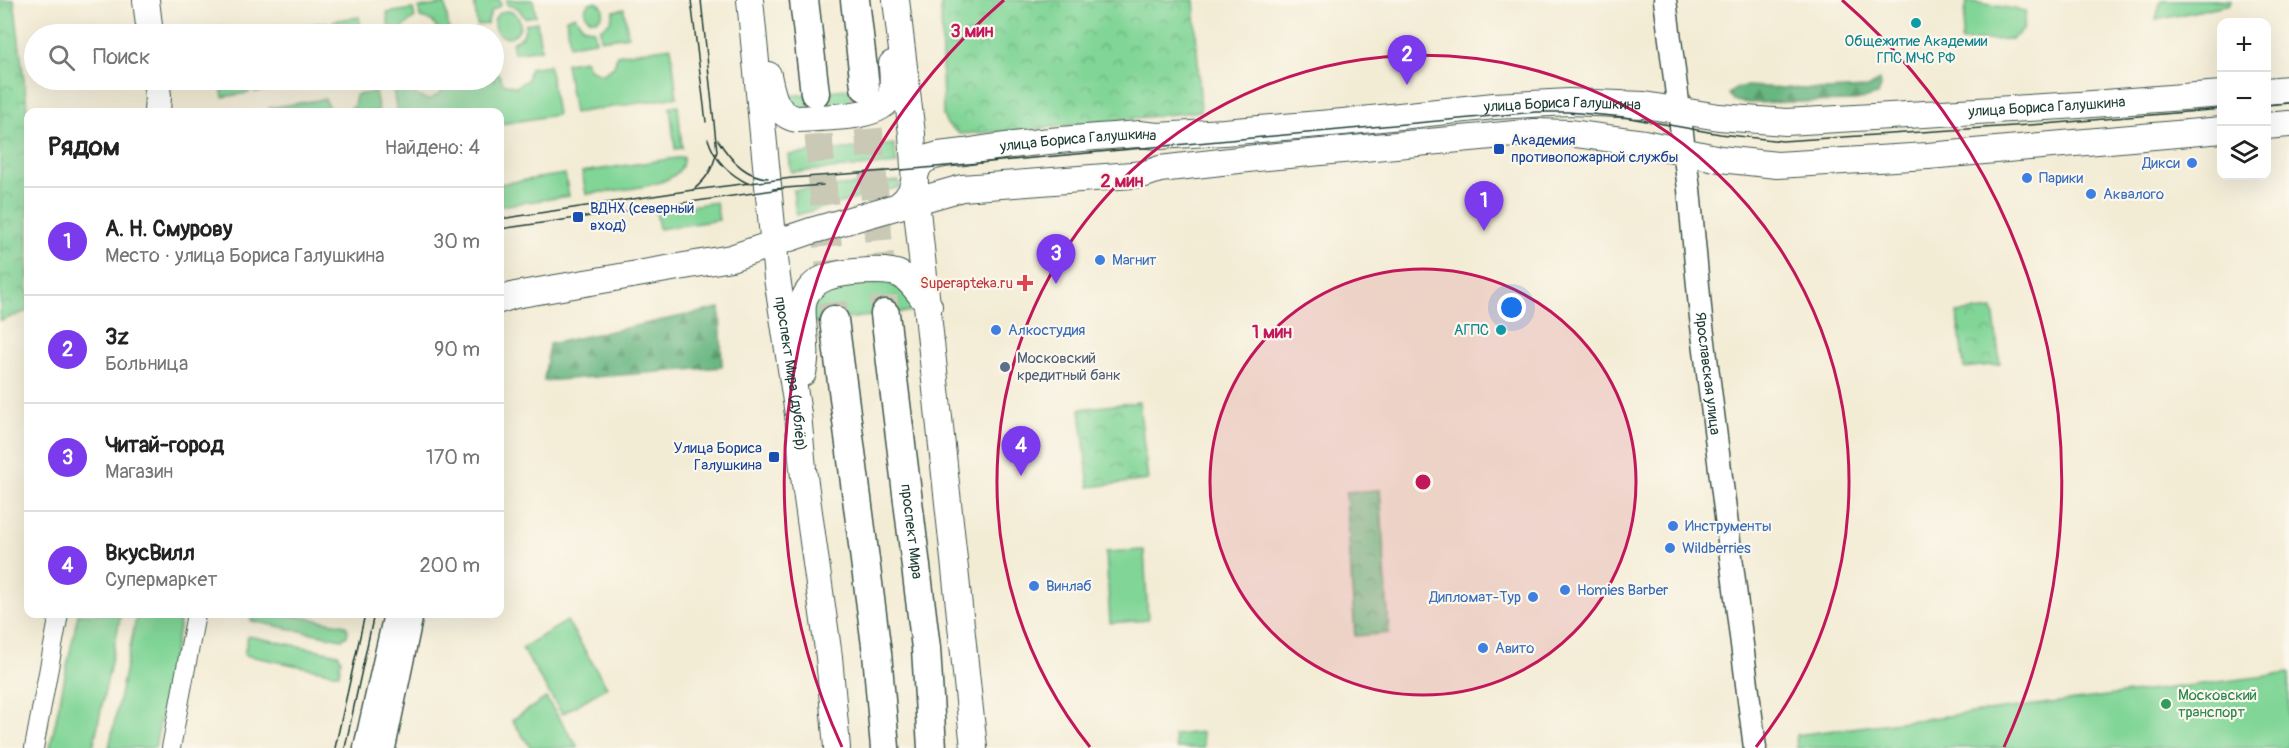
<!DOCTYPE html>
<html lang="ru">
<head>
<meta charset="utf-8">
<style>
  body { margin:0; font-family:Pangolin,sans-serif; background:#f2f2f2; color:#222 }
  .controls { position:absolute; right:18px; top:18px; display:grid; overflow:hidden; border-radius:12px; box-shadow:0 6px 24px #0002 }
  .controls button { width:54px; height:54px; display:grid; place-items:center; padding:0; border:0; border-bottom:2px solid #e0e0e0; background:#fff; color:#222; font:30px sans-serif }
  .you { position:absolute; left:1512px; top:308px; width:21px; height:21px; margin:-15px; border:4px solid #fff; border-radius:50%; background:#1a73e8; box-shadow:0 0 0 9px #1a73e833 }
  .badge { display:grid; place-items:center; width:39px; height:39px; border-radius:50%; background:#7c3aed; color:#fff; font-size:20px; font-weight:700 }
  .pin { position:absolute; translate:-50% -50px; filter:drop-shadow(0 2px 3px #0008) }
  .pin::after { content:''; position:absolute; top:32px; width:21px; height:18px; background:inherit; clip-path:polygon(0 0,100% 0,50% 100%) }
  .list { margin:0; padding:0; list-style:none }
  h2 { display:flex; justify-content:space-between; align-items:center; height:78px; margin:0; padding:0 24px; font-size:26px }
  h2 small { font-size:20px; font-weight:400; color:#767676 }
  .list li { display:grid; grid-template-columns:39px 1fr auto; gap:18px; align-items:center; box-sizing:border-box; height:108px; padding:0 24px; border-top:2px solid #e0e0e0 }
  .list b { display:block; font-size:22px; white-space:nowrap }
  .list p { margin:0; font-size:20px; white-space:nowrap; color:#767676 }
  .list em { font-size:20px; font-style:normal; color:#767676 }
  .icon { flex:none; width:33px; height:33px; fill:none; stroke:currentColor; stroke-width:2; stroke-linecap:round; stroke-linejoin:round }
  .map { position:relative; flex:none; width:2289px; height:748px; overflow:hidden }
  .search { position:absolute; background:#fff; box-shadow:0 6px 24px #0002; left:24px; top:24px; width:480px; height:66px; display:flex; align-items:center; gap:15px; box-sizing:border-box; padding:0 21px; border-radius:33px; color:#767676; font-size:22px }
  .panel { position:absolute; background:#fff; box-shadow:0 6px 24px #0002; left:24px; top:108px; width:480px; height:510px; border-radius:12px }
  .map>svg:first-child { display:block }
</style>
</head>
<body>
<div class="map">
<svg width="2289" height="748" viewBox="0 0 2289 748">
  <defs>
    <pattern id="forest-firs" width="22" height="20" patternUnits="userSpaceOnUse" patternTransform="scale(1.5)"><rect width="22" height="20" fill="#68b680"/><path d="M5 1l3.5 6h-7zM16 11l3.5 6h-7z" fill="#55956a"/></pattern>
    <pattern id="park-crowns" width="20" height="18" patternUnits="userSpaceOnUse" patternTransform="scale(1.5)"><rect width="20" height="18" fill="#81d597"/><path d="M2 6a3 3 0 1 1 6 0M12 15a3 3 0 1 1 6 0" fill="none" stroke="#69ae7c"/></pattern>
  </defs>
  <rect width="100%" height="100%" fill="#fbf7ec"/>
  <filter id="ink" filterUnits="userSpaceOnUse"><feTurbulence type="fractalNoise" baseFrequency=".0167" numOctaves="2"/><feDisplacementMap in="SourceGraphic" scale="12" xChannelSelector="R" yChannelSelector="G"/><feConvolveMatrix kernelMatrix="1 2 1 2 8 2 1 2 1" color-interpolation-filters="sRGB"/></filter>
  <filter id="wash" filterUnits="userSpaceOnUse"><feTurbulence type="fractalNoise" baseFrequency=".008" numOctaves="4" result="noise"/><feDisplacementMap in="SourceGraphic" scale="24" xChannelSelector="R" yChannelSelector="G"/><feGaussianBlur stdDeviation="1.35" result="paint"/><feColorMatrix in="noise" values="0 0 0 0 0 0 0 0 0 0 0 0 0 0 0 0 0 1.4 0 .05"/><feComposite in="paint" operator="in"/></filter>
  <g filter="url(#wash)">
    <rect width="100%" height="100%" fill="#f3ecd5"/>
    <g fill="#81d597" stroke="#508966" stroke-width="1.5">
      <polygon points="474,0 500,0 501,5 491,12 487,24 477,25"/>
      <polygon points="506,0 533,0 536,16 525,18 518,8 507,5"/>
      <polygon points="2161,0 2231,0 2230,4 2156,20"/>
      <polygon points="1967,1 2026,11 2023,30 2012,39 1961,41"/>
      <circle cx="594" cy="11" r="9"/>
      <polygon points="445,4 449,30 439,32 432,21 420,18 419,8"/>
      <polygon points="413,9 415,18 404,26 401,34 390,34 387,13"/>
      <polygon points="624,9 628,36 601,40 600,29 610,22 614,11"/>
      <circle cx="507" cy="24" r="13"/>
      <polygon points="575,16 583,27 594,30 596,41 570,45 566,18"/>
      <polygon points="359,17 362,34 345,34 334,31 333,21"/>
      <polygon points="327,22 329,32 323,34 302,34 301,26"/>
      <polygon points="537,22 541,49 514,53 512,43 523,36 526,24"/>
      <polygon points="671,47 677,97 574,113 566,63 585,60 590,70 603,74 614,67 617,55"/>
      <polygon points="549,65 557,115 500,124 500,112 397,112 393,89 412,86 417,96 429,100 441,93 443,81 494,80 494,74 498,73 503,83 516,87 527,80 530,68"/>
      <polygon points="220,80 236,80 247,83 249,93 223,97"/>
      <polygon points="258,80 280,80 281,88 255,92 253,82"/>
      <polygon points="887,84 880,100 798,111 781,97"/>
      <polygon points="375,92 379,112 345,112 354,106 356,95"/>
      <polygon points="325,99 328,107 337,112 269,112 269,108"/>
      <polygon points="678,106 682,148 675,149 670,107"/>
      <polygon points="894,144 897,164 791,172 789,155"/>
      <path d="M683,157C687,190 609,190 586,194L582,172Z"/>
      <polygon points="565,174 569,196 500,206 500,184"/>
      <polygon points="899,181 900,187 796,215 793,190"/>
      <polygon points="716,202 719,220 659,229 656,211"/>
      <path d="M884,282C899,285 911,295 913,311L809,323L817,296L832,287Z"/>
      <polygon points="1144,550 1148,620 1110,623 1106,552"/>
      <polygon points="78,614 121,614 93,748 50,748"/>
      <polygon points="137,614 163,614 181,617 155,748 109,748"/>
      <polygon points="252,614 285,614 345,625 348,630 347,636 342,639 251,621"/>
      <polygon points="567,621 607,687 562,714 522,648"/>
      <polygon points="248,636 338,654 341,659 339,674 244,655"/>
      <polygon points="2289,673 2289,748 1797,748 1796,735"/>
      <polygon points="546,698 578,747 576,748 531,748 512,720"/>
      <polygon points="1202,732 1204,748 1176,748 1174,735"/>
    </g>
    <g fill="url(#forest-firs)" stroke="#447a5a" stroke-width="1.5">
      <polygon points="1880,80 1881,87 1878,95 1856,101 1748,103 1734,101 1729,94 1736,88 1745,86 1826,90 1868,88"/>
      <polygon points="720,308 722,367 544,381 549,344"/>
    </g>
    <g fill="url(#park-crowns)" stroke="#508966" stroke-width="1.5">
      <polygon points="0,0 14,0 28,113 28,311 0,321"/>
      <polygon points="941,0 1194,0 1201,111 1027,130 960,134 947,124 943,116"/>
      <polygon points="1993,309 2000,364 1964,368 1957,313"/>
      <polygon points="1139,402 1148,480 1089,487 1080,409"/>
      <polygon points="1380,490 1389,633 1355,636 1346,492"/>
    </g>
  </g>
  <g filter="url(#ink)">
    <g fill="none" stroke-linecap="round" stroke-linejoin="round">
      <g stroke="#c9c9b5" stroke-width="28" stroke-dasharray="28 14" stroke-linecap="butt">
        <polyline points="865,87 885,314"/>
        <polyline points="815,93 834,320"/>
      </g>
      <defs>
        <g id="minor">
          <polyline points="34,748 59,614"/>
          <polyline points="171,748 196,614"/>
        </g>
        <g id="tertiary">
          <path id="s1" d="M1665,0L1689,189L1701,318L1755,748"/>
          <polyline points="365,748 395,614"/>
          <polyline points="384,748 412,614"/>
        </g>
        <g id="secondary">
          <polyline points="146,0 150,34"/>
          <path id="s2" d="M750,0L777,278L798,414L803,469L829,657L837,748"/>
          <polyline points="896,0 912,134 916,201 974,748"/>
          <path d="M768,75C772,94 775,115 797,119C819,117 880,120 890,97C895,87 892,74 892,64"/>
          <polyline points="156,80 158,96 157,112"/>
          <polyline points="2266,91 2289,89"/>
          <polyline points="2266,126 2289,124"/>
          <path id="s3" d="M898,206C921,190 909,170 925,160C937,153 950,154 965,152C1022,142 1081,138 1139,134L1158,136L1224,132L1343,122L1494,106L1569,102L1644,105L1719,117L1786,122L2079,105L2222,94"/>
          <polyline points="500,300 515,295 731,258 811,231 962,188 1145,174 1160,169 1256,158 1535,132 1569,133 1644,143 1720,159 1777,165 1928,156 2222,130"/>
          <path d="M803,373C805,364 806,355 805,346C805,330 800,314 804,299C807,291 814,283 823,279C837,272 887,267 901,275C912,281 921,296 929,306"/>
        </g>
        <g id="primary">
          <polyline points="804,0 815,93"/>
          <polyline points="855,0 865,87"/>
          <path id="s4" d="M885,314L926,648L932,748"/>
          <polyline points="834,320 877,653 885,748"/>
        </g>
      </defs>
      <use href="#minor" stroke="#3f574c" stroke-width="20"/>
      <use href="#tertiary" stroke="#3f574c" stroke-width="25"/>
      <use href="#secondary" stroke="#3f574c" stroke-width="28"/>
      <use href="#primary" stroke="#3f574c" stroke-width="31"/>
      <use href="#minor" stroke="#fff" stroke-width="18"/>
      <use href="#tertiary" stroke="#fff" stroke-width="22"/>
      <use href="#secondary" stroke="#fff" stroke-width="26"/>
      <use href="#primary" stroke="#fff" stroke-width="28"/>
      <g stroke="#1f3d34" stroke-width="1.5">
        <polyline points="691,0 706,122"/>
        <polyline points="2266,105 2289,103"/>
        <path d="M708,139C715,161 729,174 749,184"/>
        <path d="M718,140C729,158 745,177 768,178"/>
        <polyline points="773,189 823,185"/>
        <path d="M693,190C707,179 713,168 717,151L701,0"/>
        <polyline points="500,219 693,190 792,178 914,169 1536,112 1568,112 1624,117 1720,134 1782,141 2045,124 2222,109"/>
        <polyline points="500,229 781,189"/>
        <polyline points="335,748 365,614"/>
        <polyline points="345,748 374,614"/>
      </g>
    </g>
  </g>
  <circle cx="1423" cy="482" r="213" fill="#c2185b" fill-opacity=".12"/>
  <g fill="none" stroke="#c2185b" stroke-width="3">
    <circle cx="1423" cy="482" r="213"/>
    <path d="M1090 747A426 426 0 1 1 1756 747"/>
    <path d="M842 747A638 638 0 0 1 1004 0M1842 0A638 638 0 0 1 2004 747"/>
  </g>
  <g fill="#0f9aa8" stroke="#fbf7ec" stroke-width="2">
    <circle cx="1916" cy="23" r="6"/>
    <circle cx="1501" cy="330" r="6"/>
  </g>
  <g fill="#1a4fb4" stroke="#fbf7ec" stroke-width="2">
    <rect x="1493" y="143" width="12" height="12" rx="3"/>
    <rect x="572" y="211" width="12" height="12" rx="3"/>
    <rect x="768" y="451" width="12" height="12" rx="3"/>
  </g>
  <g fill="#3f7fe0" stroke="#fbf7ec" stroke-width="2">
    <circle cx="2192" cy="163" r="6"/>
    <circle cx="2027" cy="178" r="6"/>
    <circle cx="2091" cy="194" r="6"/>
    <circle cx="1100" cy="260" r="6"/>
    <circle cx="996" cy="330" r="6"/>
    <circle cx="1673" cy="526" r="6"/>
    <circle cx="1670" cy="548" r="6"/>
    <circle cx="1034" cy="586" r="6"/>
    <circle cx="1565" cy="590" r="6"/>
    <circle cx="1533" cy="597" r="6"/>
    <circle cx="1483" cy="648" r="6"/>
  </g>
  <path fill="#e0444e" stroke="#fbf7ec" stroke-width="2" d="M1022 274h6v6h6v6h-6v6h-6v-6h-6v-6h6z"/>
  <circle fill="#5c6f8a" stroke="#fbf7ec" stroke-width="2" cx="1005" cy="367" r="6"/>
  <circle fill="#2e9e5b" stroke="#fbf7ec" stroke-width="2" cx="2166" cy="704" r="6"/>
  <g text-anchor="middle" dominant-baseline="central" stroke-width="4.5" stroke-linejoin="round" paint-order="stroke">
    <g font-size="15" fill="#0d838f" stroke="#fbf7ec">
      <text x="1916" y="41">Общежитие Академии<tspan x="1916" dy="17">ГПС МЧС РФ</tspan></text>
      <text x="1489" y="330" text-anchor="end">АГПС</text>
    </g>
    <g font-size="15" fill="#1f3d34" stroke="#fbf7ec">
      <text stroke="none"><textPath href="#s3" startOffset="1182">улица Бориса Галушкина</textPath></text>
      <text stroke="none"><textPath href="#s3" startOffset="696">улица Бориса Галушкина</textPath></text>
      <text stroke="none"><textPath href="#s3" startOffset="210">улица Бориса Галушкина</textPath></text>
      <text stroke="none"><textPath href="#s2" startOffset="376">проспект Мира (дублёр)</textPath></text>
      <text stroke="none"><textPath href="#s1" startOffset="376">Ярославская улица</textPath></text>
      <text stroke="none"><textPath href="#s4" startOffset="219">проспект Мира</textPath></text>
    </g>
    <g font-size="15" fill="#164399" stroke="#fbf7ec" text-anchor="start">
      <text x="1511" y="140">Академия<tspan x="1511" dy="17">противопожарной службы</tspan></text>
      <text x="590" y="208">ВДНХ (северный<tspan x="590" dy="17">вход)</tspan></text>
      <text x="762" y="448" text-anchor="end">Улица Бориса<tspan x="762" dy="17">Галушкина</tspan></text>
    </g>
    <g font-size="15" fill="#366cbe" stroke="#fbf7ec" text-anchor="start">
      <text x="2180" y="163" text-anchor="end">Дикси</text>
      <text x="2039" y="178">Парики</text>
      <text x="2103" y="194">Аквалого</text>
      <text x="1112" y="260">Магнит</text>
      <text x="1008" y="330">Алкостудия</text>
      <text x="1685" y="526">Инструменты</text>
      <text x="1682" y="548">Wildberries</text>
      <text x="1046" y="586">Винлаб</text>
      <text x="1577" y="590">Homies Barber</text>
      <text x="1521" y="597" text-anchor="end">Дипломат-Тур</text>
      <text x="1495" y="648">Авито</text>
    </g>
    <g font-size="15" fill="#be3a42" stroke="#fbf7ec" text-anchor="end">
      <text x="1013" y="283">Superapteka.ru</text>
    </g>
    <g font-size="15" fill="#4e5e75" stroke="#fbf7ec" text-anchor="start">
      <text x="1017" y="358">Московский<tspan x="1017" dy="17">кредитный банк</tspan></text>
    </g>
    <g font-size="15" fill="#27864d" stroke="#fbf7ec" text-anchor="start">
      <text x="2178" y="695">Московский<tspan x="2178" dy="17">транспорт</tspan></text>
    </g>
  </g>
  <circle cx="1423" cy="482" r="9" fill="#c2185b" stroke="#fbf7ec" stroke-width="3"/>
  <g font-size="18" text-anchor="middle" font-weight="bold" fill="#c2185b" stroke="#fbf7ec" stroke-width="4.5" stroke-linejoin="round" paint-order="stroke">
    <text x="972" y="37">3 мин</text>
    <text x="1122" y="187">2 мин</text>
    <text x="1272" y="338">1 мин</text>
  </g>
</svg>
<div class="controls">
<button>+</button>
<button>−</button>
<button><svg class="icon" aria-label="layers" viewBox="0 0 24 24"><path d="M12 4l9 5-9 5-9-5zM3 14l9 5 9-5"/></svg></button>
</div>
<div class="you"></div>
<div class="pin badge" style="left:1484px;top:231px">1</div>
<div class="pin badge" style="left:1407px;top:85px">2</div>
<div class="pin badge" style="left:1056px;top:284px">3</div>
<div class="pin badge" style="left:1021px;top:476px">4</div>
<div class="search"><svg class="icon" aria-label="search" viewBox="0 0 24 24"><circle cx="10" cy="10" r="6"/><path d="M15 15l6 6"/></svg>Поиск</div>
<section class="panel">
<h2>Рядом<small>Найдено: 4</small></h2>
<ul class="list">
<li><span class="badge">1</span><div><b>А. Н. Смурову</b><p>Место · улица Бориса Галушкина</p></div><em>30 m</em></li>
<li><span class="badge">2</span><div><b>3z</b><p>Больница</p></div><em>90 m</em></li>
<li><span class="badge">3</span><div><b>Читай-город</b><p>Магазин</p></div><em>170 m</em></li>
<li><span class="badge">4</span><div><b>ВкусВилл</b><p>Супермаркет</p></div><em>200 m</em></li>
</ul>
</section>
</div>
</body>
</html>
